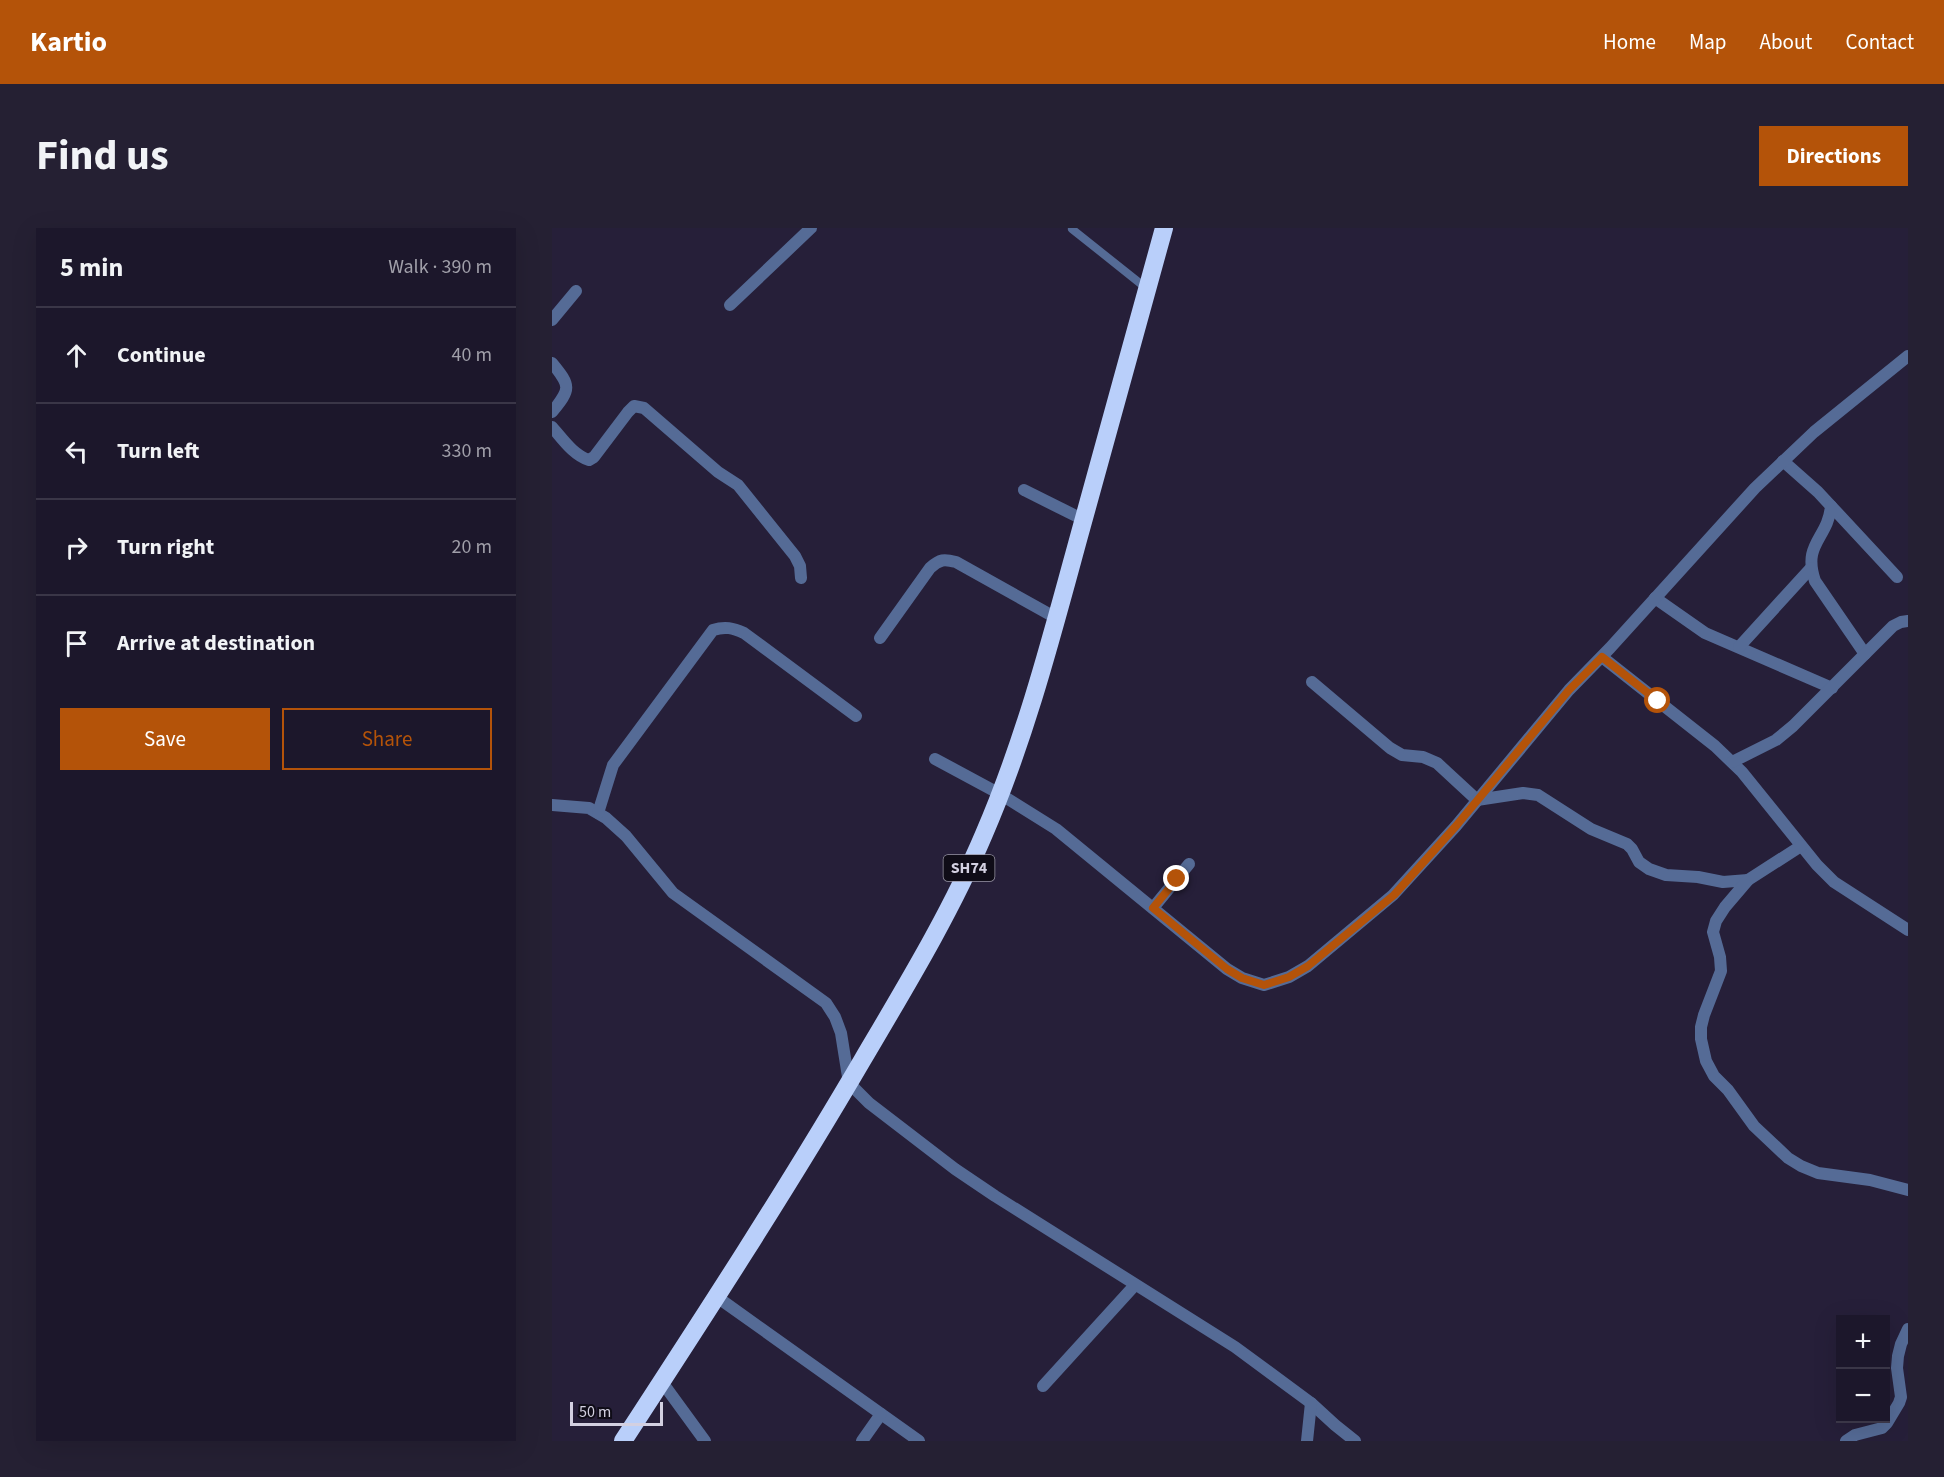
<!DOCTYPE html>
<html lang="en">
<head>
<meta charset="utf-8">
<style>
  body { margin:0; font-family:"Source Sans 3",sans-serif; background:#252033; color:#f1f3f6 }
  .controls { position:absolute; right:18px; bottom:18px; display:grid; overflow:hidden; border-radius:0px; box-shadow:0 6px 24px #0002 }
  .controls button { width:54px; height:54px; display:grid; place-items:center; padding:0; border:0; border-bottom:2px solid #3a3647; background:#1c172b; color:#f1f3f6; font:30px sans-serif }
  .scale { position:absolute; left:18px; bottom:15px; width:93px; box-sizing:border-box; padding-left:6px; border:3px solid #d3d0e1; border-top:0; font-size:16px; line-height:21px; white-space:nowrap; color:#d3d0e1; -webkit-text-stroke:4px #0f0c17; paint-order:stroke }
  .stop { position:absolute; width:18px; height:18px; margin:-14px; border:4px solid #b45309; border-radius:50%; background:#fff }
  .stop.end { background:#b45309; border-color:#fff; box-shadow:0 2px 6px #0008 }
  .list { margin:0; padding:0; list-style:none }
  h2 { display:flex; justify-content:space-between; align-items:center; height:78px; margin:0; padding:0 24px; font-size:26px }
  h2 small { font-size:20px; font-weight:400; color:#a09fa9 }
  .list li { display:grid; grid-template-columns:39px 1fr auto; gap:18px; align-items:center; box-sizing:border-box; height:96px; padding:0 24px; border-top:2px solid #3a3647 }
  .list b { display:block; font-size:22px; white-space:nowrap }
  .list em { font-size:20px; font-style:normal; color:#a09fa9 }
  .actions { display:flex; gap:12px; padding:18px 24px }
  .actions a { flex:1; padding:14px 0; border:2px solid #b45309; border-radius:0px; text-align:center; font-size:21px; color:#b45309 }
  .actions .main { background:#b45309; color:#fff }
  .icon { flex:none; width:33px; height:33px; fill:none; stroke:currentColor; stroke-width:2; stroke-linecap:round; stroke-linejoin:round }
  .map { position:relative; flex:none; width:1356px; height:1213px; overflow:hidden; border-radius:0px }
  header { display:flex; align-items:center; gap:36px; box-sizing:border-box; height:84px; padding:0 30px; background:#b45309; color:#fff }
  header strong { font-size:28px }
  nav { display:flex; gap:33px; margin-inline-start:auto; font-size:21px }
  .intro { display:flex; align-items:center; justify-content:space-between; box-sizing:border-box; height:144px; padding:0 36px }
  h1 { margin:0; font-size:42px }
  .button { padding:15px 27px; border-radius:0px; background:#b45309; color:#fff; font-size:21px; font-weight:700 }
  main { display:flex; gap:36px; padding:0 36px }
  aside { flex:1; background:#1c172b; border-radius:0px; box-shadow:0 6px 24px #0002 }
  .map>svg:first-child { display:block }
</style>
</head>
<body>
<header>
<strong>Kartio</strong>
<nav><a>Home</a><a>Map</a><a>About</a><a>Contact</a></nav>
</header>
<div class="intro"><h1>Find us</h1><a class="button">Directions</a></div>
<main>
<aside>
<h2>5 min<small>Walk · 390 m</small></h2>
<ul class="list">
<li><svg class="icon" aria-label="ahead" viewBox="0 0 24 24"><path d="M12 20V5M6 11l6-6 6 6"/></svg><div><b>Continue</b></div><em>40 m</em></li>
<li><svg class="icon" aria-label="left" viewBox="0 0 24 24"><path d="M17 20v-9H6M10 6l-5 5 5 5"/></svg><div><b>Turn left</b></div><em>330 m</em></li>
<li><svg class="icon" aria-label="right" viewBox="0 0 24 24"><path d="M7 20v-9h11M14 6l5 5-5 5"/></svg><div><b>Turn right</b></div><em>20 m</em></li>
<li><svg class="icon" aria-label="arrive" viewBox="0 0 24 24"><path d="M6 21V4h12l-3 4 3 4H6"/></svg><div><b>Arrive at destination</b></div></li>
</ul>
<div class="actions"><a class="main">Save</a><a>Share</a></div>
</aside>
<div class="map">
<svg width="1356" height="1213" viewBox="0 0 1356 1213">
  <rect width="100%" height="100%" fill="#261f39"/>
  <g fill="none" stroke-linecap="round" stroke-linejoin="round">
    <polyline stroke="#556b96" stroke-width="8" points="520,1 594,60"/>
    <g stroke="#556b96" stroke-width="12">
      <polyline points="178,77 259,0"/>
      <polyline points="0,92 24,63"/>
      <path d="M0,135C19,158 19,161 0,184"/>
      <path d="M0,199C10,210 21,227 37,232L42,229L76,184L82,178L92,180L166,244L186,257L243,328L248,338L249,350"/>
      <path d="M1231,233L1266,264L1279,278C1276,311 1250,315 1263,353L1313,426"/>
      <polyline points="472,262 532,292"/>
      <polyline points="1279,278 1345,349"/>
      <polyline points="1103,370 1153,405 1280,460"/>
      <path d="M328,410L378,340C388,331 392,331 404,334L506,391"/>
      <polyline points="1187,419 1259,340"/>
      <polyline points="1050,429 1163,518 1190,544 1265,637 1282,654 1356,702"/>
      <polyline points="760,454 838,520 850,527 871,529 885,535 925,572 971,565 986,567 1039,601 1075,616 1080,621 1087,634 1097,641 1114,647 1146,649 1171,654 1196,652"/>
      <polyline points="383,531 448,566 504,601 675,741 690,750 712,757 737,749 756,738 841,667 904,598 1017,462 1058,420 1203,260 1262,204 1356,128"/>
      <polyline points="1180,534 1224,512 1241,498 1341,398 1349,394 1356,393"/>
      <polyline points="0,577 37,580 54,590 74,608 121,665 274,775 283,789 289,805 297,855 317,875 403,941 443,968 683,1119 759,1175 783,1197 803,1213"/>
      <path d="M46,585L61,537L161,402C173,398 181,400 192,405L304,488"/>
      <polyline points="1249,618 1196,652 1173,679 1164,693 1161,704 1168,729 1169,743 1152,787 1149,799 1149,811 1154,833 1162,848 1176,862 1202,898 1236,930 1249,938 1266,945 1318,952 1356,962"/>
      <polyline points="601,680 637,636"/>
      <polyline points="165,1069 367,1213"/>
      <polyline points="110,1154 153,1213"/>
      <polyline points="491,1158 583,1057"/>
      <polyline points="310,1213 329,1186"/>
      <polyline points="755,1213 759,1175"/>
      <polyline points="1294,1213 1303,1207 1330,1200 1335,1195 1347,1175 1349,1169 1345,1140 1346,1128 1349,1116 1356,1101"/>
    </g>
    <path stroke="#b9cffa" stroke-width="18" d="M71,1213C153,1087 235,961 311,831C354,758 399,684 432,606C473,511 499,411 526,312C555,208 583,104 612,0"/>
  </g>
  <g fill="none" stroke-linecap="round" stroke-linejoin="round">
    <polyline stroke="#b45309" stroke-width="8" points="625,651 601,680 675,741 690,750 712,757 737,749 756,738 842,667 904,598 1017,462 1050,429 1106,473"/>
  </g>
  <g text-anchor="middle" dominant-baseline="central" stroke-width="6" stroke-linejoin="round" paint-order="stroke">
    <rect fill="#0f0c17" stroke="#9895a4" stroke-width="1.5" x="391.5" y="627" width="51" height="26" rx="4.5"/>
    <g font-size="16" font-weight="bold" fill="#d3d0e1">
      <text x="417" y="640">SH74</text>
    </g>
  </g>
</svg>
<div class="controls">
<button>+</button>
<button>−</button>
</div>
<div class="scale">50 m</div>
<div class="stop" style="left:1106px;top:473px"></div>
<div class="stop end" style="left:625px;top:651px"></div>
</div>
</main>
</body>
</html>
